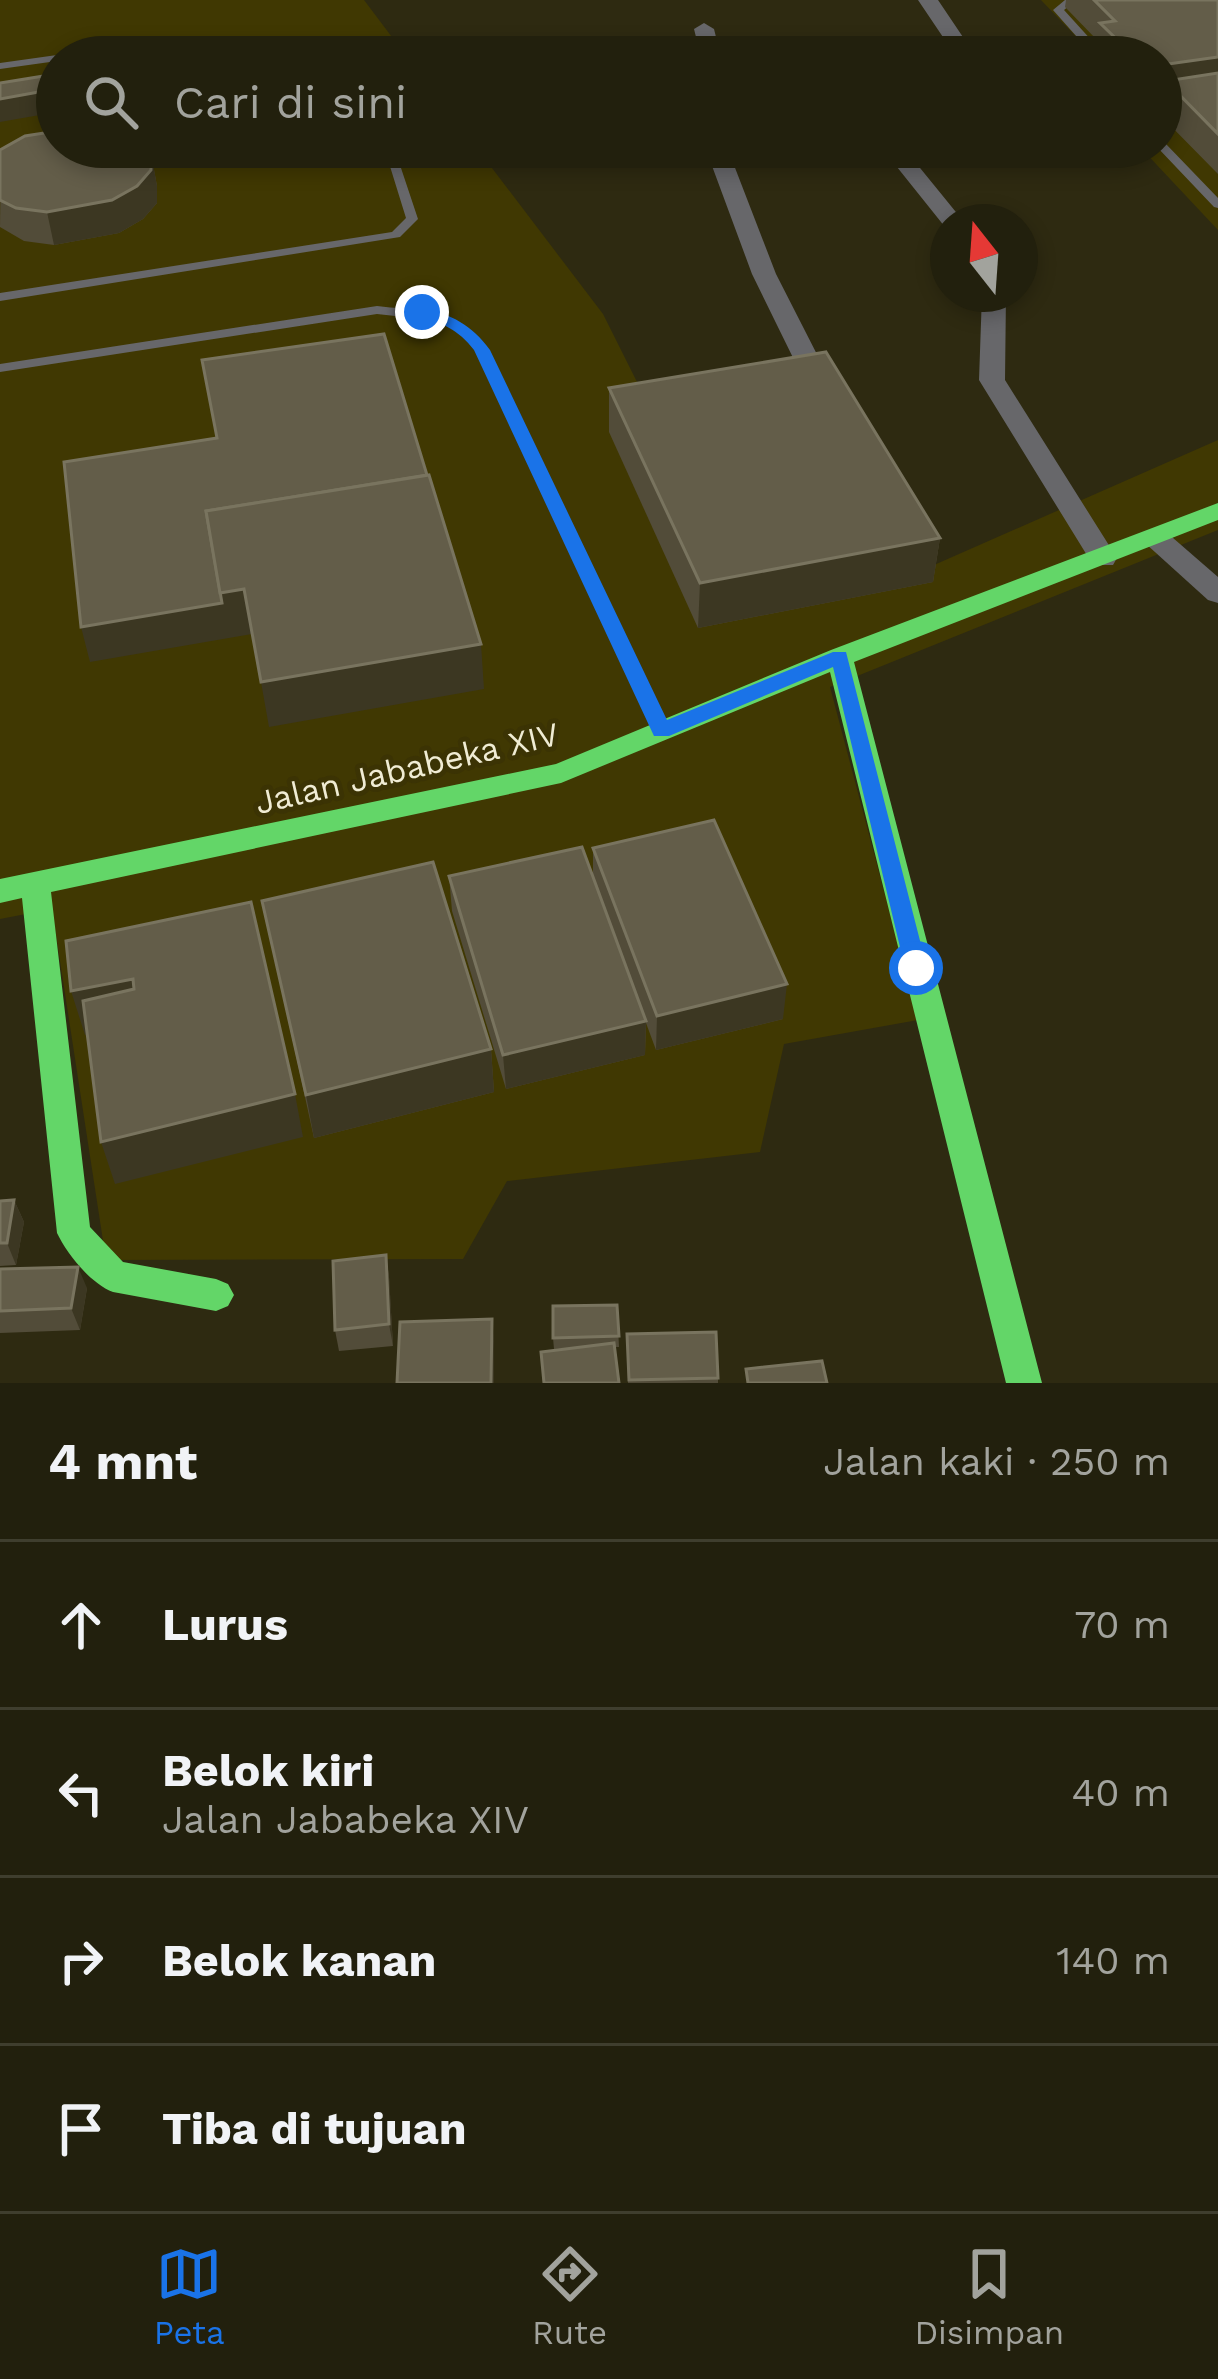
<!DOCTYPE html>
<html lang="id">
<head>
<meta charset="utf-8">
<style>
  body { margin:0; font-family:"Work Sans",sans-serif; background:#2a2816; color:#f1f3f6 }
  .compass { position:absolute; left:930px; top:204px; width:108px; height:108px; border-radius:50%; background:#22200d; box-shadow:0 6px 18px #0003; rotate:343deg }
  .stop { position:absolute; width:36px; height:36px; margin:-27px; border:9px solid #1a73e8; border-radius:50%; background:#fff }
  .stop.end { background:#1a73e8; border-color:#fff; box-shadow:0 3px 12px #0008 }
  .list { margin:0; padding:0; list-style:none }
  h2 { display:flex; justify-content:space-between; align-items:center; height:156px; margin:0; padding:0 48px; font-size:51px }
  h2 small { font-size:39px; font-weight:400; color:#a2a39d }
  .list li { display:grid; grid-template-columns:78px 1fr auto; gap:36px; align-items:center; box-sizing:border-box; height:168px; padding:0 48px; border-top:3px solid #3f3e2e }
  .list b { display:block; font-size:45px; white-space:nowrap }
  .list p { margin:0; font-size:39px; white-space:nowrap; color:#a2a39d }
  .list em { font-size:39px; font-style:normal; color:#a2a39d }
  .icon { flex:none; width:66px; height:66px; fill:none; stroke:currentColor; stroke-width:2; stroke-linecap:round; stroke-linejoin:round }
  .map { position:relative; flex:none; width:1218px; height:1383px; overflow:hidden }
  .search { position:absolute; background:#22200d; box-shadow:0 6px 18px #0003; left:36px; right:36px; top:36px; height:132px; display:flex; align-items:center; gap:30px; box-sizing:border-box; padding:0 42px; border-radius:66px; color:#a2a39d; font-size:45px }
  .sheet { height:828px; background:#22200d }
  nav { display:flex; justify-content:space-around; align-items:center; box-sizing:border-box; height:168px; border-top:3px solid #3f3e2e; background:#22200d; font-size:33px; color:#a2a39d }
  nav a { display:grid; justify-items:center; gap:6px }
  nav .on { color:#1a73e8 }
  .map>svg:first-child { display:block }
</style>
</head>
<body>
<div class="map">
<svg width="1218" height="1383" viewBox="0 0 1218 1383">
  <rect width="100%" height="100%" fill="#2e2a11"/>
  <g fill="#403802">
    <polygon points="0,0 364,0 407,57 57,57 57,147 476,147 603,314 647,402 934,565 1218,440 1218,530 830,687 918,1020 784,1044 760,1152 507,1181 463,1259 106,1260 52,909 0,919"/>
    <polygon points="1041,0 1218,0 1218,230 1140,147 1161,147 1161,57 1055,57 1050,53 1086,47"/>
  </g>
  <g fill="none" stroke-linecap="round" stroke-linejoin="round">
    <g fill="#67676a" fill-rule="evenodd">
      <polygon points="1065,0 1076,0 1064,10 1093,42 1093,46 1085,46 1053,10"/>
      <polygon points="67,54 88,54 93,57 62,57"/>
      <polygon points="57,55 61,57 57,57 57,61 0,69 0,63"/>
      <polygon points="1161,142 1165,143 1218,198 1218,208 1214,207 1157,147 1161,147"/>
      <polygon points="384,147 394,147 418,219 400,237 0,301 0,293 392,232 406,218"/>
      <path d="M377,306C425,312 457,307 487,350L669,731L666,735H656L653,731L475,350L465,336L441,321L377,314L0,372V364Z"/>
    </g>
    <g fill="#67676a" fill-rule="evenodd">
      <polygon points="918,0 938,0 971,49 968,57 937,57 951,49"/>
      <polygon points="704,23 714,29 721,57 701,57 694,29"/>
      <polygon points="705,147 727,147 776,274 827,374 823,379 805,379 801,374 752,274"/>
      <polygon points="881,147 903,147 964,222 948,222 945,227"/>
      <polygon points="982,294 1006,294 1005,380 1117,558 1113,565 1093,565 979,380"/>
      <polygon points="1155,528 1165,531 1218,577 1218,603 1208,600 1145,543 1141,537"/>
    </g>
    <path fill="#63d668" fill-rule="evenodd" d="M1218,503V520L854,662L1042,1383H1006L830,672L561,783L51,892L90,1227L123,1262L216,1279L228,1284L234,1295L228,1306L216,1311L113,1292C91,1284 67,1254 57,1233L22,898L0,903V879L556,764L831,650Z"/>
  </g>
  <g fill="#524c39">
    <polygon points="1066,0 1218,0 1218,174 1161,116 1161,57 1097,57 1095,54 1097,40 1065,7"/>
    <polygon points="1,149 151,153 157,186 157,203 143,219 119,233 54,245 24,241 0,227"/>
    <polygon points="609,388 940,538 933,582 698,628 609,432"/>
    <polygon points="593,848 783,1019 656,1050 646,1023 645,1055 506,1089 452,911 449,876 593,879"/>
    <polygon points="262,901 491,1049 494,1092 314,1138"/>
    <polygon points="14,1200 24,1222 16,1265 0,1266 0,1201"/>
    <polygon points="386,1255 389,1277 393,1346 339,1351 335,1330"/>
    <polygon points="0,1269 87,1288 80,1330 0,1333"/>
    <polygon points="617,1305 619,1347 614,1347 619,1383 543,1383 541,1352 571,1348 554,1349 553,1338"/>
    <polygon points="627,1334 718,1378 718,1383 628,1383"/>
  </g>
  <g fill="#3c3722">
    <polygon points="1218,57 1218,87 1166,81 1161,96 1161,65"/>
    <polygon points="55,89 57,112 0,122 0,99"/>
    <polygon points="151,153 157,186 157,203 143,219 119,233 54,245 47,212"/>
    <polygon points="208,521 244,589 252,634 90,662 81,627"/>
    <polygon points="940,538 933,582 698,628 700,583"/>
    <polygon points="481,644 484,689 269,727 261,682"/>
    <polygon points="133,979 145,1022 85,1035 71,991"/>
    <polygon points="787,984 783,1019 656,1050 657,1016"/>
    <polygon points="646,1021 645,1055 506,1089 503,1055"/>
    <polygon points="491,1049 494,1092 314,1138 306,1095"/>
    <polygon points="295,1094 303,1137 115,1184 101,1142"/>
    <polygon points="14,1200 24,1222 16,1265 7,1243"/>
    <polygon points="386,1255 389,1277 393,1346 389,1324"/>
    <polygon points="78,1267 87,1288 80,1330 71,1308"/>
    <polygon points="492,1319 494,1341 494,1383 491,1383"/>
  </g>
  <g fill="#635d49" stroke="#79745f" stroke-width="3">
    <polygon points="1094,0 1218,0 1218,57 1161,65 1161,57 1135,57 1100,23 1115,21"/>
    <polygon points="300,52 302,57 263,57"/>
    <polygon points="1218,73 1218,134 1166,81"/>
    <polygon points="50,75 55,89 0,99 0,83"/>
    <polygon points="57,131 57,147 146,147 151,153 151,170 137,186 112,200 47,212 16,208 0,200 0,150 25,136"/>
    <polygon points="384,334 427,475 206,511 222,603 81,627 64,462 217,438 202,360"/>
    <polygon points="826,352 940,538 700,583 609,388"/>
    <polygon points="429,475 481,644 261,682 244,589 220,593 206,511"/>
    <polygon points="714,820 787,984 657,1016 593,848"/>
    <polygon points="582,847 646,1021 503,1055 449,876"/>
    <polygon points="433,862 491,1049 306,1095 262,901"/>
    <polygon points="251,902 295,1094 101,1142 83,1001 134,989 133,979 71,991 66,941"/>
    <polygon points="14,1200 7,1243 0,1243 0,1201"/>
    <polygon points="386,1255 389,1324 335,1330 333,1261"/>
    <polygon points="78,1267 71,1308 0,1311 0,1269"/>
    <polygon points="617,1305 619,1336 553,1338 553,1306"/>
    <polygon points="492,1319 491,1383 397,1383 400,1322"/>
    <polygon points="716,1332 718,1378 629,1380 627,1334"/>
    <polygon points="614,1343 619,1383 544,1383 541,1352"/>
    <polygon points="822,1361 827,1383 748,1383 746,1369"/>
  </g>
  <path fill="#1a73e8" d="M422,308C452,315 471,324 490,350L667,720L833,652H846L927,968L924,974H908L905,968L833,667L669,736H654L474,350C459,330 441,322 417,316L414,312Z"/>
  <g text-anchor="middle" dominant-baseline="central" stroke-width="10" stroke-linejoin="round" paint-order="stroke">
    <g font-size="33" fill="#f0ecd4" stroke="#3b3304">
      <text transform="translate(407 768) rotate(-13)">Jalan Jababeka XIV</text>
    </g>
  </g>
</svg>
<svg class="compass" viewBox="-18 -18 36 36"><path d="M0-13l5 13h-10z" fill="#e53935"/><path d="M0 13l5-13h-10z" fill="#a2a39d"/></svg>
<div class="stop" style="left:916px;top:968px"></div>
<div class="stop end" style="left:422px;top:312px"></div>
<div class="search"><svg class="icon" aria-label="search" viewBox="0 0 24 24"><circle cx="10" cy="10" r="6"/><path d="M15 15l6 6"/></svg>Cari di sini</div>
</div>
<section class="sheet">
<h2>4 mnt<small>Jalan kaki · 250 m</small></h2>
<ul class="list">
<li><svg class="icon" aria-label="ahead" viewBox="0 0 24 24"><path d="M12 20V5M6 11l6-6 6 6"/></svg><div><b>Lurus</b></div><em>70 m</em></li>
<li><svg class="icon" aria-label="left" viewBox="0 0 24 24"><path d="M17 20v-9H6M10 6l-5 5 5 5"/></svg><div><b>Belok kiri</b><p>Jalan Jababeka XIV</p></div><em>40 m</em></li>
<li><svg class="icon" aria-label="right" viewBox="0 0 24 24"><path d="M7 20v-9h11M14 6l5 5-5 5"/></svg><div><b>Belok kanan</b></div><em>140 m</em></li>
<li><svg class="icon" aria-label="arrive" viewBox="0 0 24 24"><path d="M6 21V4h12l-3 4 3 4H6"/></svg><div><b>Tiba di tujuan</b></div></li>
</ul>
</section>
<nav>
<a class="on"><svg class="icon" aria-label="map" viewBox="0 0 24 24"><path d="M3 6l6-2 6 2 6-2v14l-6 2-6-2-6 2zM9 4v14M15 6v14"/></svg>Peta</a>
<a><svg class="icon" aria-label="directions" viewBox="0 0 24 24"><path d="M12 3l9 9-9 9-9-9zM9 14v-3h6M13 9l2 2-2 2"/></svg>Rute</a>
<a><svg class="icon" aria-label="saved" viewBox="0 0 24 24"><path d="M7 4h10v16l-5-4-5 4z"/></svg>Disimpan</a>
</nav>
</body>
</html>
